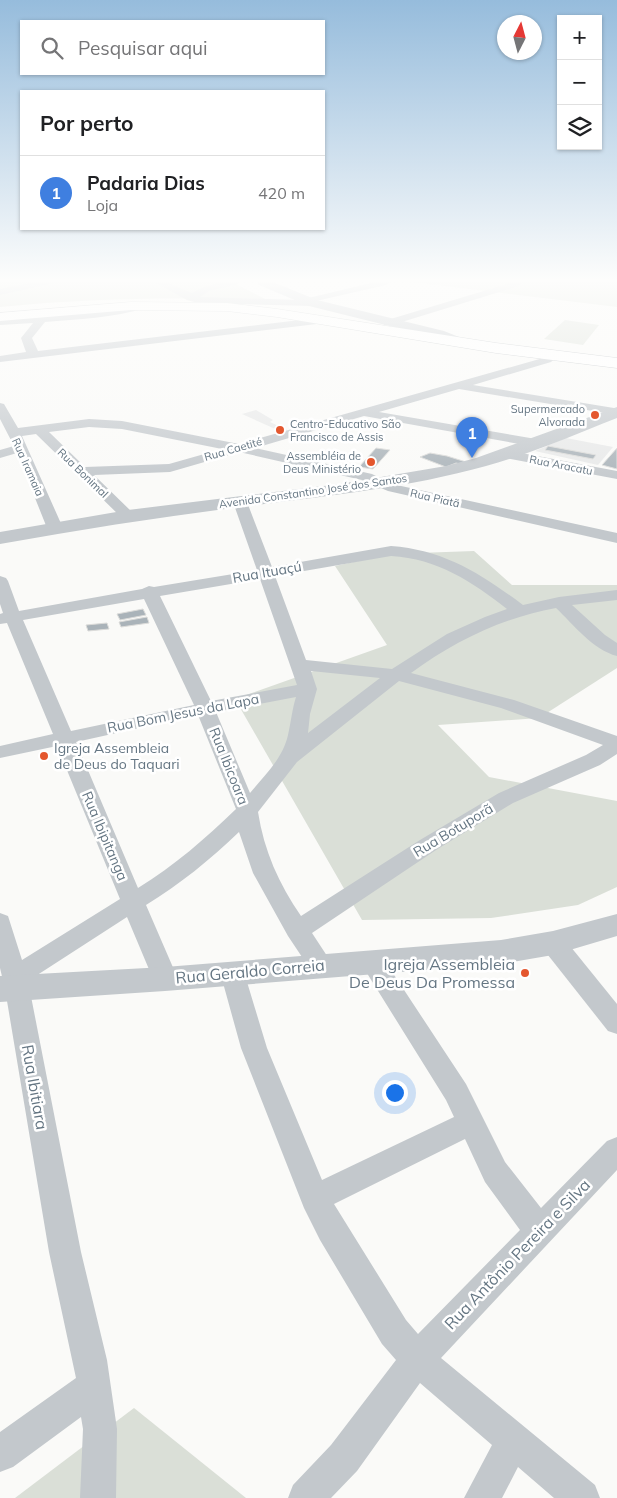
<!DOCTYPE html>
<html lang="pt">
<head>
<meta charset="utf-8">
<style>
  body { margin:0; font-family:Mulish,sans-serif; background:#f2f2f2; color:#202124 }
  .controls { position:absolute; right:15px; top:15px; display:grid; overflow:hidden; border-radius:0px; box-shadow:0 1px 4px #0004 }
  .controls button { width:45px; height:45px; display:grid; place-items:center; padding:0; border:0; border-bottom:1px solid #e0e0e0; background:#fff; color:#202124; font:25px sans-serif }
  .compass { position:absolute; left:497px; top:15px; width:45px; height:45px; border-radius:50%; background:#fff; box-shadow:0 1px 4px #0004; rotate:6deg }
  .you { position:absolute; left:394px; top:1092px; width:18px; height:18px; margin:-12px; border:4px solid #fff; border-radius:50%; background:#1a73e8; box-shadow:0 0 0 8px #1a73e833 }
  .badge { display:grid; place-items:center; width:32px; height:32px; border-radius:50%; background:#e4572e; color:#fff; font-size:16px; font-weight:700 }
  .pin { position:absolute; translate:-50% -41px; filter:drop-shadow(0 1px 2px #0008) }
  .pin::after { content:''; position:absolute; top:26px; width:18px; height:15px; background:inherit; clip-path:polygon(0 0,100% 0,50% 100%) }
  .list { margin:0; padding:0; list-style:none }
  h2 { display:flex; justify-content:space-between; align-items:center; height:65px; margin:0; padding:0 20px; font-size:21px }
  h2 small { font-size:16px; font-weight:400; color:#757577 }
  .list li { display:grid; grid-template-columns:32px 1fr auto; gap:15px; align-items:center; box-sizing:border-box; height:75px; padding:0 20px; border-top:1px solid #e0e0e0 }
  .list b { display:block; font-size:19px; white-space:nowrap }
  .list p { margin:0; font-size:16px; white-space:nowrap; color:#757577 }
  .list em { font-size:16px; font-style:normal; color:#757577 }
  .icon { flex:none; width:28px; height:28px; fill:none; stroke:currentColor; stroke-width:2; stroke-linecap:round; stroke-linejoin:round }
  .map { position:relative; flex:none; width:617px; height:1498px; overflow:hidden }
  .search { position:absolute; background:#fff; box-shadow:0 1px 4px #0004; left:20px; top:20px; width:305px; height:55px; display:flex; align-items:center; gap:12px; box-sizing:border-box; padding:0 18px; border-radius:0px; color:#757577; font-size:19px }
  .panel { position:absolute; background:#fff; box-shadow:0 1px 4px #0004; left:20px; top:90px; width:305px; height:140px; border-radius:0px }
  .map>svg:first-child { display:block }
</style>
</head>
<body>
<div class="map">
<svg width="617" height="1498" viewBox="0 0 617 1498">
  <rect width="100%" height="100%" fill="#fafaf8"/>
  <g fill="#e8e9e9">
    <polygon points="256,410 273,420 270,422 287,430 282,432 242,414"/>
    <polygon points="566,438 613,447 598,465 535,451"/>
  </g>
  <g fill="#dadfd7">
    <path d="M0,282H232L267,300C178,297 89,298 0,307Z"/>
    <polygon points="412,282 617,282 617,307"/>
    <polygon points="565,320 599,325 583,345 544,339"/>
    <polygon points="474,551 512,585 617,585 617,668 539,718 438,725 489,777 617,801 617,887 578,905 491,918 362,920 235,699 387,645 335,566 390,554"/>
    <polygon points="134,1408 246,1498 15,1498"/>
  </g>
  <g fill="#aab3b9" stroke="#dcdcda">
    <polygon points="548,446 596,455 593,459 545,450"/>
    <polygon points="376,448 390,450 373,469 359,467"/>
    <polygon points="617,448 617,469 602,465"/>
    <polygon points="430,453 447,456 466,462 461,464 456,463 446,467 420,457"/>
    <polygon points="143,609 146,615 120,620 117,614"/>
    <polygon points="147,617 149,623 121,627 119,622"/>
    <polygon points="107,623 109,629 88,631 86,625"/>
  </g>
  <g fill="none" stroke-linecap="round" stroke-linejoin="round">
    <defs>
      <polygon id="primary" points="131,302 227,303 277,309 496,343 617,358 617,368 496,353 277,317 227,311 131,310 0,321 0,313"/>
    </defs>
    <use href="#primary" stroke="#b5babe" stroke-width="1"/>
    <g fill="#c3c8cc" fill-rule="evenodd">
      <polygon points="35,282 52,282 50,284 0,295 0,289"/>
      <path d="M154,282H166L192,293C207,284 222,282 240,282L238,284L209,291L200,297L300,300L375,282H391L386,285L316,301L318,303L313,306L198,303L187,300Z"/>
      <polygon points="513,282 519,282 521,284 519,286 392,325 384,325 383,323 384,321"/>
      <path d="M142,303L146,304V308C113,318 78,319 45,322L32,338L38,351L325,317L330,320L325,323L0,362V356L26,352L21,338L33,323L0,325V319L101,311Z"/>
      <path d="M554,351L560,354L551,362L473,385L614,408L617,409V415L459,389L379,412L536,439L543,443L536,447L364,416L255,448L372,474L392,484L617,533V543L388,491L362,480L239,452L170,472L94,475L133,513L135,516L133,519H123L36,434L22,436L63,528L60,531H50L47,528L17,453L0,458V450L14,446L0,419V403L4,404L18,428L89,419L122,421L239,444L543,358ZM89,427L122,429L222,449L169,464L85,467L49,432Z"/>
      <polygon points="505,450 617,471 617,479 500,457 498,454"/>
      <path d="M240,498L245,499L247,502L272,567L391,546C445,550 481,574 523,605L559,597L617,590V600L572,605L605,635L617,643V656C593,650 573,624 556,608C502,618 455,641 411,673L514,700L617,736V754L600,765L513,803L436,850L312,933L333,965L330,972L321,975L312,972L288,936L253,873L239,832C210,860 180,884 146,905L178,979L174,986L165,989L156,986L127,917L28,981L81,1252L107,1360L117,1429L116,1498H80L83,1429L81,1417L13,1467L0,1472V1432L76,1378L49,1252L5,989L0,968V913L8,916L22,960L120,899L57,746L0,758V746L53,734L7,623L0,624V614L3,613L0,604V576L6,578L8,581L19,611L142,589L149,586L154,587L257,570L233,502L235,499ZM391,556C438,559 471,581 507,609L485,617L447,634L392,669L306,660L275,576ZM260,579L297,685L211,701L160,596ZM144,599L194,705L71,731L23,620ZM311,671L380,678L308,733L310,714L317,689ZM399,681L501,708L603,745L586,755L499,793L420,840L301,916C279,884 264,851 258,812L297,762ZM296,697C292,710 291,722 288,735C283,758 265,775 250,793L216,712ZM198,715L236,809C205,839 175,865 138,888L76,742Z"/>
      <polygon points="553,934 562,936 617,1004 617,1034 608,1031 544,950 541,943 544,936"/>
      <path d="M372,952L381,955L466,1084L505,1162L541,1208L607,1141L617,1137V1170L441,1358L595,1485L600,1498H554L518,1467L502,1498H464L492,1445L420,1383L357,1471L331,1498H288L293,1485L331,1445L396,1360L382,1344L320,1240L304,1208L241,1048L220,972L223,965L232,962L241,965L244,972L267,1048L322,1180L454,1117L446,1100L360,962L363,955ZM465,1139L485,1182L520,1230L418,1334L406,1320L334,1204Z"/>
    </g>
    <g fill="#c3c8cc" fill-rule="evenodd">
      <polygon points="257,282 273,282 317,300 444,331 464,339 466,342 459,346 434,337 309,306 259,285"/>
      <path d="M617,407V418C574,435 530,454 486,466C403,489 317,497 232,508C154,518 77,530 0,544V532L128,510L340,484L446,466L476,458Z"/>
      <polygon points="617,914 617,936 553,955 501,964 165,991 0,1002 0,976 165,967 501,940 553,931"/>
    </g>
    <use href="#primary" fill="#fff" fill-rule="evenodd"/>
  </g>
  <linearGradient id="sky" x2="0" y2="1"><stop stop-color="#96bcdc"/><stop offset="0.57" stop-color="#fdfdfc"/><stop offset="1" stop-color="#fdfdfc" stop-opacity="0"/></linearGradient>
  <rect width="617" height="491" fill="url(#sky)"/>
  <g fill="#e4572e" stroke="#fff" stroke-width="2">
    <circle cx="595" cy="415" r="5"/>
    <circle cx="280" cy="430" r="5"/>
    <circle cx="371" cy="462" r="5"/>
    <circle cx="44" cy="756" r="5"/>
    <circle cx="525" cy="973" r="5"/>
  </g>
  <g text-anchor="middle" dominant-baseline="central" stroke-width="5" stroke-linejoin="round" paint-order="stroke">
    <g font-size="11" fill="#657683" stroke="#fff" text-anchor="end">
      <text x="585" y="409">Supermercado<tspan x="585" dy="13">Alvorada</tspan></text>
      <text x="290" y="424" text-anchor="start">Centro-Educativo São<tspan x="290" dy="13">Francisco de Assis</tspan></text>
      <text x="361" y="456">Assembléia de<tspan x="361" dy="13">Deus Ministério</tspan></text>
    </g>
    <g font-size="11" fill="#657683" stroke="#fff">
      <text transform="translate(233 449) rotate(-16)">Rua Caetité</text>
      <text transform="translate(561 465) rotate(11)">Rua Aracatu</text>
      <text transform="translate(28 467) rotate(66)">Rua Iramaia</text>
      <text transform="translate(83 473) rotate(44)">Rua Bonimal</text>
      <text transform="translate(313 491) rotate(-8)">Avenida Constantino José dos Santos</text>
      <text transform="translate(435 498) rotate(13)">Rua Piatã</text>
    </g>
    <g font-size="14" fill="#657683" stroke="#fff">
      <text transform="translate(267 572) rotate(-10)">Rua Ituaçú</text>
      <text transform="translate(183 713) rotate(-11)">Rua Bom Jesus da Lapa</text>
      <text transform="translate(229 766) rotate(68)">Rua Ibicoara</text>
      <text transform="translate(453 830) rotate(-31)">Rua Botuporã</text>
      <text transform="translate(105 836) rotate(67)">Rua Ibipitanga</text>
    </g>
    <g font-size="14" fill="#657683" stroke="#fff" text-anchor="start">
      <text x="54" y="748">Igreja Assembleia<tspan x="54" dy="16">de Deus do Taquari</tspan></text>
    </g>
    <g font-size="16" fill="#657683" stroke="#fff" text-anchor="end">
      <text x="515" y="964">Igreja Assembleia<tspan x="515" dy="18">De Deus Da Promessa</tspan></text>
    </g>
    <g font-size="16" fill="#657683" stroke="#fff">
      <text transform="translate(250 971) rotate(-5)">Rua Geraldo Correia</text>
      <text transform="translate(35 1087) rotate(80)">Rua Ibitiara</text>
      <text transform="translate(517 1254) rotate(-46)">Rua Antônio Pereira e Silva</text>
    </g>
  </g>
</svg>
<div class="controls">
<button>+</button>
<button>−</button>
<button><svg class="icon" aria-label="layers" viewBox="0 0 24 24"><path d="M12 4l9 5-9 5-9-5zM3 14l9 5 9-5"/></svg></button>
</div>
<svg class="compass" viewBox="-18 -18 36 36"><path d="M0-13l5 13h-10z" fill="#e53935"/><path d="M0 13l5-13h-10z" fill="#757577"/></svg>
<div class="you"></div>
<div class="pin badge" style="left:472px;top:458px;background:#3f7fe0">1</div>
<div class="search"><svg class="icon" aria-label="search" viewBox="0 0 24 24"><circle cx="10" cy="10" r="6"/><path d="M15 15l6 6"/></svg>Pesquisar aqui</div>
<section class="panel">
<h2>Por perto<small></small></h2>
<ul class="list">
<li><span class="badge" style="background:#3f7fe0">1</span><div><b>Padaria Dias</b><p>Loja</p></div><em>420 m</em></li>
</ul>
</section>
</div>
</body>
</html>
